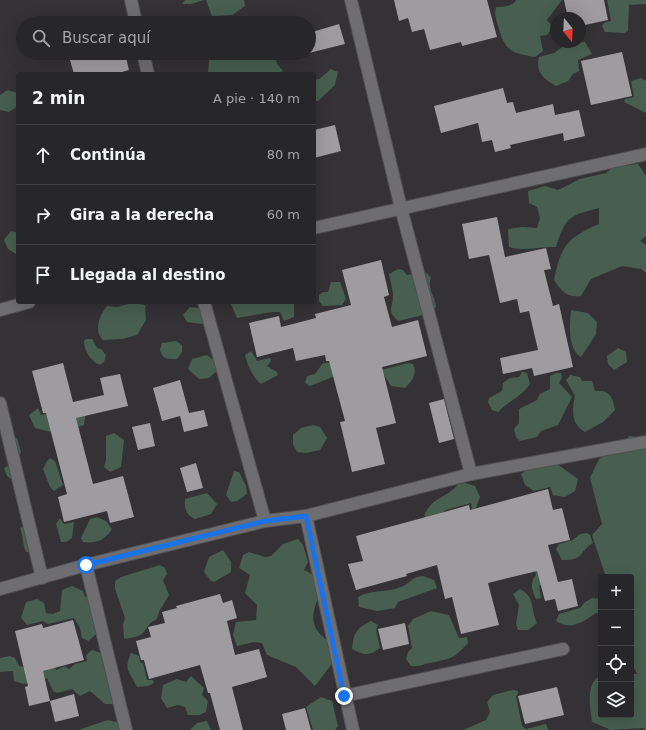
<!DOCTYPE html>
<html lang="es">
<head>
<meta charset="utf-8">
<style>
  body { margin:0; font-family:"DejaVu Sans",sans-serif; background:#2f2e30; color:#f1f3f6 }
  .controls { position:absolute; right:12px; bottom:12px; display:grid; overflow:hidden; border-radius:4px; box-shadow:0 4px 16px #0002 }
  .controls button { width:36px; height:36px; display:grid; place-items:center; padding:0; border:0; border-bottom:1px solid #434345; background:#272628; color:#f1f3f6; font:20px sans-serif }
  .compass { position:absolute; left:550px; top:12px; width:36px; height:36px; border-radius:50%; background:#272628; box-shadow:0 4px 16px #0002; rotate:162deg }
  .stop { position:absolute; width:12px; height:12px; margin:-9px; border:3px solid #1a73e8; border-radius:50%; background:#fff }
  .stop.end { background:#1a73e8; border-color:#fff; box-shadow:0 1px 4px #0008 }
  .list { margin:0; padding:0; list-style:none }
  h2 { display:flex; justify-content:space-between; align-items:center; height:52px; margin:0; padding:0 16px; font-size:17px }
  h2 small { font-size:13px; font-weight:400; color:#a4a5a8 }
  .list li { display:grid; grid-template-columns:26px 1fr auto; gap:12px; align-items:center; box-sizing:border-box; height:60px; padding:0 16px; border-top:1px solid #434345 }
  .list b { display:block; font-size:15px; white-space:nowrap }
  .list em { font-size:13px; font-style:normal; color:#a4a5a8 }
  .icon { flex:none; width:22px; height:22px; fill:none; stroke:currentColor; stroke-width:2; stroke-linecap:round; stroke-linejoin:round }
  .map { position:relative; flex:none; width:646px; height:730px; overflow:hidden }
  .search { position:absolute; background:#272628; box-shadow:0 4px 16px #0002; left:16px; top:16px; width:300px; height:44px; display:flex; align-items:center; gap:10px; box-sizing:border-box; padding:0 14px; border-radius:22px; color:#a4a5a8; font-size:15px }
  .panel { position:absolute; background:#272628; box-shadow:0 4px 16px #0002; left:16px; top:72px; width:300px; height:232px; border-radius:4px }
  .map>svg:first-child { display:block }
</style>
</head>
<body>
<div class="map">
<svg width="646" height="730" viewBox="0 0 646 730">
  <rect width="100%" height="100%" fill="#343235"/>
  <g fill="#475e50">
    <polygon points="185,0 204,0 191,4 182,4"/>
    <polygon points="206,0 244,0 245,6 232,15 212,16"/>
    <path d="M516,0H562L547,20L553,27L547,35L540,36L543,51L535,57C511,53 505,51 498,26C496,19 494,14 496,7C503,7 512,7 516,0Z"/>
    <polygon points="607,0 646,0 646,4 629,5 628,31 624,33 605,32 602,26 604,23 611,21"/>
    <path d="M585,42L592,54L578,60L579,71L573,74L568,81L556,86C544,79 535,72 539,57L554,53L568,43Z"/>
    <polygon points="205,53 274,53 277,64 283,71 278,74 208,74 209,60"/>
    <polygon points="331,69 338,72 335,85 318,101 314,101 314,80 319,79"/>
    <polygon points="641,78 646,81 646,113 624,102 625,99 634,97 631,81"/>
    <polygon points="7,90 18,93 18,106 9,112 0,110 0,95"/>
    <path d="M638,164L646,176V236L640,241L646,245V273L641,269L622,266L591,279L581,296C566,298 562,291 554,280C561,246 567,238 599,224V208C569,216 566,216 556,247C539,246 525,252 509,247L508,229L522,227L537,228L540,218L537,207L529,203L528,191L545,186L558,190L580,179L606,173L613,167Z"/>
    <polygon points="11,231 18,233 18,252 16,254 8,249 4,240"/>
    <path d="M398,269L403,270L407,275L425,272L431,277C427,290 435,295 436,307L427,314L398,321C386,310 393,308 393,296C393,289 390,281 389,274Z"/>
    <polygon points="331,282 340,282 346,299 342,305 323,306 319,301 319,295 323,292 328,292"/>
    <polygon points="230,302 309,302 294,304 294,317 284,321 280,312 272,312 237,318"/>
    <path d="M132,303L145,305L146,320L137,335L122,339L103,340C93,330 100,315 107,306L117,307Z"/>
    <polygon points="207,305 207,321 202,324 187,322 183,315 190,307 197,308"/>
    <path d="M571,310L588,313L597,322L596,334L581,357C567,349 570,323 571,310Z"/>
    <path d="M86,339H92L97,348L101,349L106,355L104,362L100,365C90,361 84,350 84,341Z"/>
    <path d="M176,341L182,345V352L177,359C168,359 163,360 160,350L162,343Z"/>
    <polygon points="618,348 626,352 627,362 614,370 608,364 607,356"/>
    <path d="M251,351L257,361L270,358L271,361L267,366L277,372L278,375L261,384C253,378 247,364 245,355Z"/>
    <polygon points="207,355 215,361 217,371 209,378 199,379 188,369 192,359"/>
    <polygon points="337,362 335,376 310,386 305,383 307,376 315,374 323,363"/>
    <path d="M408,363L413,364C418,374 412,381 405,388L391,386L381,370Z"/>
    <path d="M522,372L527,373L530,384C522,396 509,401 498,412L492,410L488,402L489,398L502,391L503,383L510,378L519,377Z"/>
    <polygon points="556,373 561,373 562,377 559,383 572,397 558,425 541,431 537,437 520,441 516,437 514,429 519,423 519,409 537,400 540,394 550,389 550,376"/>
    <path d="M570,375L580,377L582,381H592L595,391C609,389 613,397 615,410L603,422L585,432C571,424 572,410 575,396L566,380Z"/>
    <polygon points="74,407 86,411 84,425 55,433 35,428 29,415 38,408 41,415"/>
    <polygon points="313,425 320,427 327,438 320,450 306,453 297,452 293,444 293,435 301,428"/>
    <polygon points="114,433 124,440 121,467 110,472 104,467 106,460 106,436"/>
    <polygon points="10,436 17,438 21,452 18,458 19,477 11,479 7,476 4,468 11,464"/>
    <path d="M630,436L646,438V730L643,728L611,730L592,722C590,708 585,683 601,675V715H631V674H637L631,661V577H606L592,535L602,524L590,478L599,459Z"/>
    <polygon points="50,458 55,461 63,485 54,491 50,487 43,469 47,461"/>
    <polygon points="557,464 578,479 575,491 565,497 553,495 550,487 534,491 525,485 521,474 531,467"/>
    <polygon points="234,471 239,472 246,486 247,494 237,501 231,502 226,495"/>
    <path d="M465,483L475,486L480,497L476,508L472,509L471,503L446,510L430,523L424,515C434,495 448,498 458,484Z"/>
    <path d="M207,493L217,504L211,514L195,519C186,515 184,508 185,499Z"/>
    <path d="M97,517L106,521L112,529C105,540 96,544 83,542L81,538L90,519Z"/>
    <polygon points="60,518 64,524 74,522 72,538 66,542 61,542 56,524"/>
    <path d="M27,525L31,552H26C23,547 23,535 20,528Z"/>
    <path d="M587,533L590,535L593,543C577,553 586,560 562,560L556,549L559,544L573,540L580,534Z"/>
    <path d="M298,539L303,545L308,562L304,570L327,582C318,598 304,620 322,636C327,641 337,645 343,649L315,686L296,667L267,655L262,643L254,642L237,646L233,635L236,622L256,620L257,605L245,593L250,575L239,568L243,555L249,552L265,557L271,556L283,544Z"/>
    <polygon points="223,550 231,562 231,572 214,582 211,581 204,572 209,557"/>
    <path d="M546,561L543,583L539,586L541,598L536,599C532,590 529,583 536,575L534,566Z"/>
    <path d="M160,565L165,568L167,574L163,580L169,595L159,612L157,619C146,625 150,625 143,633C139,637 130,638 124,639L123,625L125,618L115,589V581L121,577Z"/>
    <path d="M423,576L434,580L437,588L398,602L395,608L377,611L359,607L358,597C371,589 387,593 401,587C411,583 411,577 423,576Z"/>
    <path d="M72,586L83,591L85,597L91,596L99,601C106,621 107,627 88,641L82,638L80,628L74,618L48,624L43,621L27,625L21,618L26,602L37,599L44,603L46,613L53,614L60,611L62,590Z"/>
    <path d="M520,589C536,598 530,608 537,623L528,630H518L516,624L519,605L513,594Z"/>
    <path d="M592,598L601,599V614L596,613C583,622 571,631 556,621L559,614L580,608L585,602Z"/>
    <path d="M431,611L449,615L459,638L467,637L468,643C452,660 452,658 430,663C422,664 421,667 411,666L406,659L408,652L412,648L408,626L413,619Z"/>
    <path d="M371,621L378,625L376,630L380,648C368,657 364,655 352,649C354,632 356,629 371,621Z"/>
    <polygon points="92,650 111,656 116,704 105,704 90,691 80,696 72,689 57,693 53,691 47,678 24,684 14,681 13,671 0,672 0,658 10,656 15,658 19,666 29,668 53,661 56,670 65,666 69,669 75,664 87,661 86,655"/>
    <path d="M131,653L139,656L140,662L143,663L147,680H153L154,683L148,686L137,687C130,671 123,671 131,653Z"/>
    <polygon points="191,676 204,688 202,695 208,701 206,712 199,715 188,715 185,707 178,705 167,708 161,698 163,685 177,679 186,682"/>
    <polygon points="513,690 518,691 518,694 516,696 522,726 526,729 546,724 548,730 463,730 486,720 490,712 487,702 493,695"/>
    <polygon points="321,697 332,701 338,726 335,730 313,730 306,707"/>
    <polygon points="108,720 119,723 121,730 78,730"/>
    <polygon points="207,721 211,730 190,730 197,723"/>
  </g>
  <g fill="#9e9c9f">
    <polygon points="394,0 487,0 497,37 462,46 461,42 430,50 424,29 412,32 408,18 399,21"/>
    <polygon points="564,0 604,0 608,20 580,26 580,18 568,18"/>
    <polygon points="339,24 345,44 309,53 309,33"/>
    <polygon points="622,52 632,96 591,105 581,61"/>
    <polygon points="68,53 125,53 129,70 115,74 74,74"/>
    <polygon points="503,88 507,103 513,102 516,113 553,104 555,115 579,110 585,136 564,141 563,133 510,145 511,148 495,152 492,140 482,142 478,123 441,133 434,106"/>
    <polygon points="335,125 341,151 314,158 314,130"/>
    <polygon points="497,217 505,257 546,248 551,269 544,270 553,306 559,304 573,367 534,376 532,368 503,374 500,358 538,350 529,311 520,313 517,299 500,303 489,255 469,259 462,224"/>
    <polygon points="381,260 389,295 384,297 392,327 418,320 427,356 382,367 396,423 376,428 385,464 352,472 340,422 345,421 329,361 326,361 325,355 296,361 293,348 257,357 249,323 279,316 281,327 316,318 315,314 351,305 342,270"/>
    <polygon points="63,363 73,402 104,395 100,378 120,374 128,406 76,418 93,484 123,476 134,517 110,523 107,511 64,522 58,497 67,494 46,413 43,413 32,371"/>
    <polygon points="180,380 189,413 204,410 208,426 184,432 180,416 162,421 153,388"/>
    <polygon points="444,399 454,439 439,443 429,403"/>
    <polygon points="150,423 155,446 138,450 132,427"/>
    <polygon points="196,463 203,488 187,492 180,468"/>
    <polygon points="548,489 553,510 562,508 570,540 548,545 558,582 572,579 578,606 558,611 555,599 545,601 537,571 488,583 499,625 461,634 452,597 445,599 437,565 406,574 407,576 356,590 348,564 363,561 356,536 448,511 469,505 470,510"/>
    <polygon points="220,594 223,603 232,600 237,618 227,621 235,655 259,649 267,677 232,687 243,730 220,730 210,693 208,693 200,665 149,679 144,660 141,660 136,641 151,637 148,627 165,623 162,612 177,608 176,606"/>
    <polygon points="73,620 84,660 43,671 50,701 29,706 25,687 28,686 15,631 42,624 43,628"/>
    <polygon points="405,623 409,644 383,650 378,629"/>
    <polygon points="557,687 564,715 525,724 518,696"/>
    <polygon points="74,694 79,716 55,722 50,701"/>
    <polygon points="305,708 311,730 286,730 282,714"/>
  </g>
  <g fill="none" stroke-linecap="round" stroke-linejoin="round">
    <defs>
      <g id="street">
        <polyline points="131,0 136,23"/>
        <polyline points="351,0 401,208 471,474"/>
        <polyline points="143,53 148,74"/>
        <polyline points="314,228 646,154"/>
        <polyline points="204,302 265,521"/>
        <polyline points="0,310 29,302"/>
        <polyline points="0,403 42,578"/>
        <polyline points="306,516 353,730"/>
        <polyline points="86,565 126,730"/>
        <polyline points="0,589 86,565 265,521 306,516 471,474 646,442"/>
        <polyline points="344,696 563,649"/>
      </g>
    </defs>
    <use href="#street" stroke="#525052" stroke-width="14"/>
    <use href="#street" stroke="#6e6d6f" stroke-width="12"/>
  </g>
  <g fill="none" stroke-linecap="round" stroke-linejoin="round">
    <polyline stroke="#1a73e8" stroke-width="5" points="86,565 265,521 306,516 344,696"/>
  </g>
</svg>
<div class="controls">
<button>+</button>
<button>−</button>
<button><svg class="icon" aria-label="locate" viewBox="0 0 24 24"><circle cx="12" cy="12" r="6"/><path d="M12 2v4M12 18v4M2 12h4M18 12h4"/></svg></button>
<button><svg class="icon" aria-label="layers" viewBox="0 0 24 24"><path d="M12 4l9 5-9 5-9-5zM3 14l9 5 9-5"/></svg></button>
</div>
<svg class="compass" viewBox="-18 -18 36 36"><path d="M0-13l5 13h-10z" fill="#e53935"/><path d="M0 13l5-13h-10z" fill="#a4a5a8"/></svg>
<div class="stop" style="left:86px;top:565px"></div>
<div class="stop end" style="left:344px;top:696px"></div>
<div class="search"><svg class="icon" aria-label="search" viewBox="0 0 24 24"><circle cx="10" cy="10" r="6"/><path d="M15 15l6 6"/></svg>Buscar aquí</div>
<section class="panel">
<h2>2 min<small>A pie · 140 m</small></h2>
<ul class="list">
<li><svg class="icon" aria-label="ahead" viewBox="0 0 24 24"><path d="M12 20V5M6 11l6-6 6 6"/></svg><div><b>Continúa</b></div><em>80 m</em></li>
<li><svg class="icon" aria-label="right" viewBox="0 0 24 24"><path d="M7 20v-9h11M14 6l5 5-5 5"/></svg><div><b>Gira a la derecha</b></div><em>60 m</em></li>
<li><svg class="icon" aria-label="arrive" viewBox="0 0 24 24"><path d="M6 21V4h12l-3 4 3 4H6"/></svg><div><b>Llegada al destino</b></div></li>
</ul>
</section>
</div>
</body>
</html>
